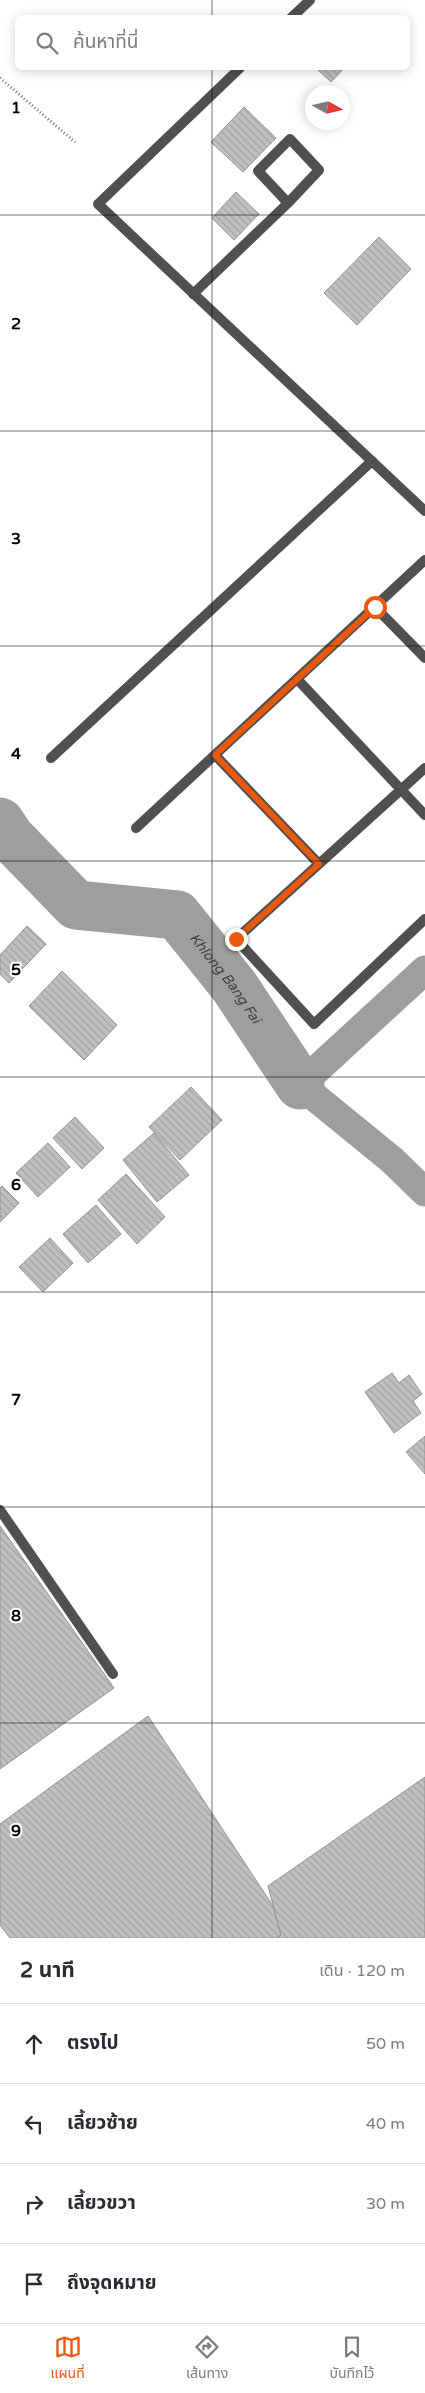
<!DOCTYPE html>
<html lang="th">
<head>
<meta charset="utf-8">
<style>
  body { margin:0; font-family:"Varela Round","Noto Sans Thai",sans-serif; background:#f7f7f7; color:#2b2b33 }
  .compass { position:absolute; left:305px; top:85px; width:45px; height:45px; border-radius:50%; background:#fff; box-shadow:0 2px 12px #0003; rotate:98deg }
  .stop { position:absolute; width:15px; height:15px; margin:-11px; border:4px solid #ea580c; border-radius:50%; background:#fff }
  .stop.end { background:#ea580c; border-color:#fff; box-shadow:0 1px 5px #0008 }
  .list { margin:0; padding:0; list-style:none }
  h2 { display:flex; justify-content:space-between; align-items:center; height:65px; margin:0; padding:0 20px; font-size:21px }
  h2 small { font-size:16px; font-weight:400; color:#7c7c81 }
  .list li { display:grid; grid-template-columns:32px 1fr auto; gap:15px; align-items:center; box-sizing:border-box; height:80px; padding:0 20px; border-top:1px solid #e1e1e2 }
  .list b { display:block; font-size:19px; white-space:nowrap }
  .list em { font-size:16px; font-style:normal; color:#7c7c81 }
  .icon { flex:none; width:28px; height:28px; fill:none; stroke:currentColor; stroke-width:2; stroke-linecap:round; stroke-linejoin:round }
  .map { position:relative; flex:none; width:425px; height:1938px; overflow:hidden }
  .search { position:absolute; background:#fff; box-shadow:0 2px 12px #0003; left:15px; right:15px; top:15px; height:55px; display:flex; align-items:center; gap:12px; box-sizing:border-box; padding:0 18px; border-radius:8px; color:#7c7c81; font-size:19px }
  .sheet { height:385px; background:#fff }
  nav { display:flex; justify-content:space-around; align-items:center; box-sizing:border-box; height:70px; border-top:1px solid #e1e1e2; background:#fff; font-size:14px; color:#7c7c81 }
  nav a { display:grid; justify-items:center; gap:2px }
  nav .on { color:#ea580c }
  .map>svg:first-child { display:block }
</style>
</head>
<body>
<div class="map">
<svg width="425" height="1938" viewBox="0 0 425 1938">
  <defs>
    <pattern id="building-back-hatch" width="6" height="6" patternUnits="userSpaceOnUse" patternTransform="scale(1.25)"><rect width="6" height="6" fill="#c0c0c0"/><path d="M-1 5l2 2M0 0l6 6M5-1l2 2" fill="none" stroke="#a3a3a3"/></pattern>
  </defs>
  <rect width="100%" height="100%" fill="#fff"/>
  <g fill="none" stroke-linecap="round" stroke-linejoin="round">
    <polyline stroke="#9e9e9e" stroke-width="29" points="425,970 300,1085 392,1160 425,1192"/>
    <path stroke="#9e9e9e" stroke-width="49" id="s1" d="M0,822L10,837L76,905L177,915L234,986L300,1085"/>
  </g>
  <g fill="url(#building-back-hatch)" stroke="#949494">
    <polygon points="316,68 344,68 331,82"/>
    <polygon points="244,107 276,138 243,172 211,142"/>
    <polygon points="236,192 259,214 234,240 212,218"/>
    <polygon points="379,237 411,269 357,325 324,293"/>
    <polygon points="27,926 46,944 9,983 0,974 0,955"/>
    <polygon points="62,971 117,1025 84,1060 29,1006"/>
    <polygon points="191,1087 222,1120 180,1160 149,1127"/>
    <polygon points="75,1117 104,1148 82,1169 53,1138"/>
    <polygon points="154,1133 189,1175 157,1202 123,1160"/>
    <polygon points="48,1143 70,1167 38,1197 16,1173"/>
    <polygon points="126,1174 165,1217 137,1244 98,1200"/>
    <polygon points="2,1186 19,1203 0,1222 0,1188"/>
    <polygon points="96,1205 121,1234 88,1263 63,1234"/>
    <polygon points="50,1238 73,1263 43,1292 19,1267"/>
    <polygon points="392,1373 399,1383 409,1375 422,1394 413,1401 421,1413 394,1433 365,1392"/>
    <polygon points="425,1436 425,1474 406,1452"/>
    <polygon points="0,1526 114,1688 0,1769"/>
    <polygon points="148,1716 273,1906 281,1935 276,1938 10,1938 0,1925 0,1824"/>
    <polygon points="425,1777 425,1938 276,1938 281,1935 268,1886"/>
  </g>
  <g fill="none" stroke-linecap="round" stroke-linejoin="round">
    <polyline stroke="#727272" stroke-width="3" stroke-dasharray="1 2.5" stroke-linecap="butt" points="0,78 75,142"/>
    <polyline stroke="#505050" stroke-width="10" points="193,294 288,203 319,170 290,139 258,171 288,203"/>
    <g stroke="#505050" stroke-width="10">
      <polyline points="291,18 310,0"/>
      <polyline points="240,68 98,204 425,511"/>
      <polyline points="375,607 425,658"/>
      <polyline points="297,679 425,815"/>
      <polyline points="215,755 319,864"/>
      <polyline points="51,758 372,461"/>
      <polyline points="425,768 236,939 314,1024 425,919"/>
      <polyline points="136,828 425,560"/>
      <polyline points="0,1510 113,1674"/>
    </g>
  </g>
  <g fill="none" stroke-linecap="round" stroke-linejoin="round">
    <polyline stroke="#ea580c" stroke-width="6" points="236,939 319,864 215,755 375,607"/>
  </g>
  <path fill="none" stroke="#000" stroke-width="1" stroke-opacity="0.55" d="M212,0V18M212,68V1938M0,215H425M0,431H425M0,646H425M0,861H425M0,1077H425M0,1292H425M0,1507H425M0,1723H425"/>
  <g text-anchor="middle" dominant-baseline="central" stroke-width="4" stroke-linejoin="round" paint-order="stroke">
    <g font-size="14" font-style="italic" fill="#3f3f3f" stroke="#fff">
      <text stroke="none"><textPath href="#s1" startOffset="294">Khlong Bang Fai</textPath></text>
    </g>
  </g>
  <g font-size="16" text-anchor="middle" font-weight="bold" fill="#000" stroke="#fff" stroke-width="4" stroke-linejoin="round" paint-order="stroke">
    <text x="16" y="113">1</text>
    <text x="16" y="329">2</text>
    <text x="16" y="544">3</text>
    <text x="16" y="759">4</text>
    <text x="16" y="975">5</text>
    <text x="16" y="1190">6</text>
    <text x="16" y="1405">7</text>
    <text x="16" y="1621">8</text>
    <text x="16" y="1836">9</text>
  </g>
</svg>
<svg class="compass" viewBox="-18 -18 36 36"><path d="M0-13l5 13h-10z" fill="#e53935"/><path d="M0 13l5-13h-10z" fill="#7c7c81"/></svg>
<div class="stop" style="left:375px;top:607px"></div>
<div class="stop end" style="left:236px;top:939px"></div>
<div class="search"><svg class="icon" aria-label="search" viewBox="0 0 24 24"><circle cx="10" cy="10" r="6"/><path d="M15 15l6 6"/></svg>ค้นหาที่นี่</div>
</div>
<section class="sheet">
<h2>2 นาที<small>เดิน · 120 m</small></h2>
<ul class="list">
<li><svg class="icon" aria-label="ahead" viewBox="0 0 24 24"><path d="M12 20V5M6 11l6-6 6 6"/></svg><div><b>ตรงไป</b></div><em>50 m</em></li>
<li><svg class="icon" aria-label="left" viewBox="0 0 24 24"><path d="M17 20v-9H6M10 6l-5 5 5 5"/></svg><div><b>เลี้ยวซ้าย</b></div><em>40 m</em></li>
<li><svg class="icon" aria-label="right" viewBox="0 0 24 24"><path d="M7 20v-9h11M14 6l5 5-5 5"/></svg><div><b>เลี้ยวขวา</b></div><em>30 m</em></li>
<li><svg class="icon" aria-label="arrive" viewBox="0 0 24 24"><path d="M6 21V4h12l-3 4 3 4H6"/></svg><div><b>ถึงจุดหมาย</b></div></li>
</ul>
</section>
<nav>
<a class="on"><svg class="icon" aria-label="map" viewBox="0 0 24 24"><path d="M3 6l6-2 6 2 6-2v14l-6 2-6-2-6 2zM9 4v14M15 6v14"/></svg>แผนที่</a>
<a><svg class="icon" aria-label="directions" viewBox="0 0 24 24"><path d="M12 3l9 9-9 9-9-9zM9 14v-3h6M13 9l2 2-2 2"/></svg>เส้นทาง</a>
<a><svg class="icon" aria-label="saved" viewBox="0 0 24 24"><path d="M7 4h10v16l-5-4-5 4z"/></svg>บันทึกไว้</a>
</nav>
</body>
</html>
